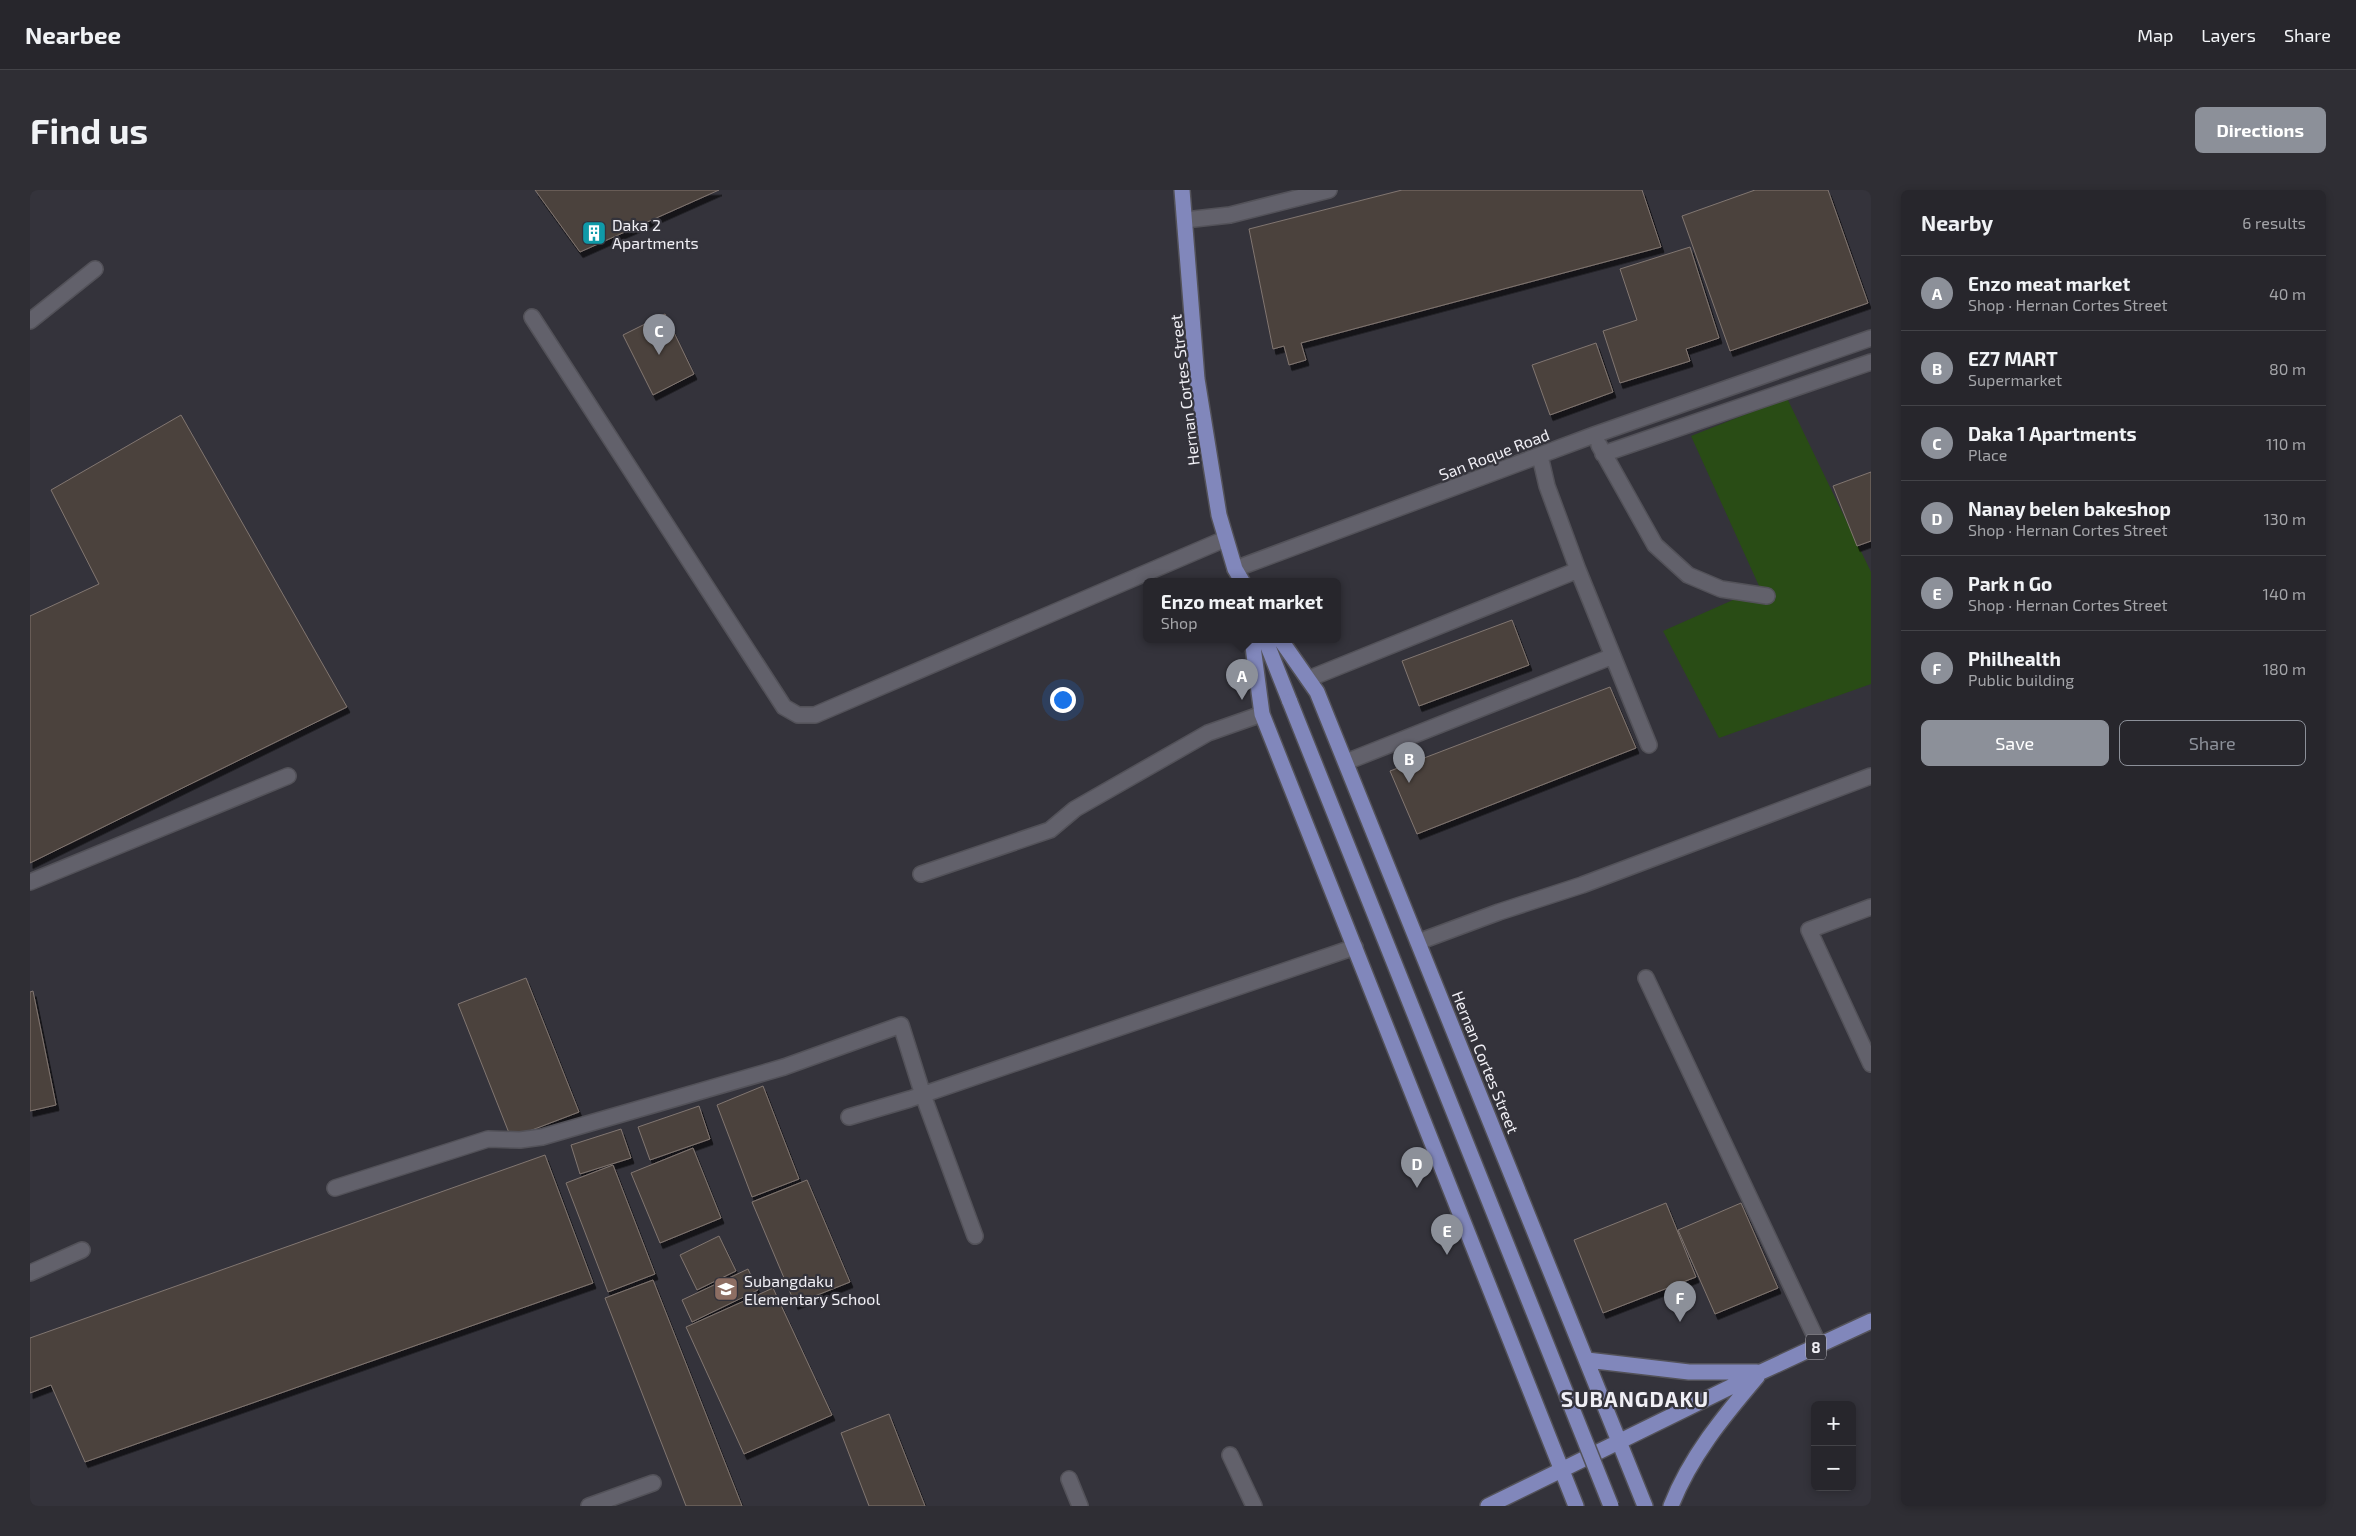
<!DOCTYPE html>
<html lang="en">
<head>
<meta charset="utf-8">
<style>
	:root { --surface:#27262c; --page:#2f2e34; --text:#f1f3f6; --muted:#a4a5a9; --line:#434348; --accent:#8c9099 }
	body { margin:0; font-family:"Exo 2",sans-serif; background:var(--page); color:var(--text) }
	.controls { position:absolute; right:15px; bottom:15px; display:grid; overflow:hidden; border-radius:8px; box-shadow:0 2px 8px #0003 }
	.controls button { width:45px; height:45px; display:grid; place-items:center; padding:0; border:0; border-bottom:1px solid var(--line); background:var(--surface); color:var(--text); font:25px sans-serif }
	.you { position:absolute; left:1032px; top:509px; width:18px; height:18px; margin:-12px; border:4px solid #fff; border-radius:50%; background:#1a73e8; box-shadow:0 0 0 8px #1a73e833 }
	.badge { display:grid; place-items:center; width:32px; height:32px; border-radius:50%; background:var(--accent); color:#fff; font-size:16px; font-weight:700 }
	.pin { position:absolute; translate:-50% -41px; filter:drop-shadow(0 1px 2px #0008) }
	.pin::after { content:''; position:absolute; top:26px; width:18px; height:15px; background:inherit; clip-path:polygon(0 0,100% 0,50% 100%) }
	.popup { position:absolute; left:1113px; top:388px; width:198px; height:65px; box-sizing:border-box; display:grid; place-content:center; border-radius:8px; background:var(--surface); filter:drop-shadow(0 1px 4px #0005); font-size:16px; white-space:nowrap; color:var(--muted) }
	.popup b { font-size:19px; color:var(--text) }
	.popup::after { content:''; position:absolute; left:50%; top:100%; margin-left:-10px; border:10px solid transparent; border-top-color:var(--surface) }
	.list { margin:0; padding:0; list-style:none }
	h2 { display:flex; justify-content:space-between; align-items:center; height:65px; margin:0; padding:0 20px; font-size:21px }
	h2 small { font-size:16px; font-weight:400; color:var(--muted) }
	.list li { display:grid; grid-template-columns:32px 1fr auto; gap:15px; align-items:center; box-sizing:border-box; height:75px; padding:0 20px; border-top:1px solid var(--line) }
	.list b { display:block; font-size:19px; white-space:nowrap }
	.list p { margin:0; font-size:16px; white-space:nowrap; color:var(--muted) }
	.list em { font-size:16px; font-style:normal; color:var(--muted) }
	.actions { display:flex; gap:10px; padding:15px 20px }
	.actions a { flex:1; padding:11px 0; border:1px solid var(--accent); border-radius:8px; text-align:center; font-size:18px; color:var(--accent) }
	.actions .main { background:var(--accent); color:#fff }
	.map { position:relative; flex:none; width:1841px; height:1316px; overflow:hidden; border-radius:8px }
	header { display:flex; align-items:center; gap:30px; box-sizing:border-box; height:70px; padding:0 25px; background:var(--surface); border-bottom:1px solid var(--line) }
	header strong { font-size:24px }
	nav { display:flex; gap:28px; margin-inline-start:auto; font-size:18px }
	.intro { display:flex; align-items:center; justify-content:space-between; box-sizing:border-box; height:120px; padding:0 30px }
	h1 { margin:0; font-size:35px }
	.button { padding:12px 22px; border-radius:8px; background:var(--accent); color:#fff; font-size:18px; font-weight:700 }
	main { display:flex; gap:30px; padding:0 30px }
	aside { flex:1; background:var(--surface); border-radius:8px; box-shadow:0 2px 8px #0003 }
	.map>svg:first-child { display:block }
</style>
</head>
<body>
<header>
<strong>Nearbee</strong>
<nav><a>Map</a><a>Layers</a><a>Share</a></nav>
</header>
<div class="intro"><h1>Find us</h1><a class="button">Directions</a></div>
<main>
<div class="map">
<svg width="1841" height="1316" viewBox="0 0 1841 1316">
	<defs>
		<filter id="shadow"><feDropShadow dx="3" dy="5.5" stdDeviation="0" flood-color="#0009"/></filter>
	</defs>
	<rect width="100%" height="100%" fill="#34333b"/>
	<!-- green -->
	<path fill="#294c15" d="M1757,208L1841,382V494L1689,548L1633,441L1730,398L1661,246Z"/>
	<!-- building -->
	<path fill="#4c433e" stroke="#817671" filter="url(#shadow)" d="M505,0H689L550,62Z
		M1372,0H1612L1631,57L1271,153L1276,170L1259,175L1254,156L1243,159L1219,39Z
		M1725,0H1798L1838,113L1700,161L1652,26Z
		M1660,57L1689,148L1656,159L1660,171L1590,193L1573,141L1607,130L1590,79Z
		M635,124L664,184L623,205L593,145Z
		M1566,153L1583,202L1520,225L1502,175Z
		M151,225L317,517L0,673V426L69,394L21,300Z
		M1841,282V351L1827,356L1803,296Z
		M1482,430L1499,475L1389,516L1372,471Z
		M1580,497L1606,558L1387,644L1360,581Z
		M496,788L549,922L481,948L428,814Z
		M3,801L26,915L0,921V802Z
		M733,896L769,989L722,1007L687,915Z
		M669,916L680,949L620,970L608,937Z
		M591,939L601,968L550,984L541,955Z
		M663,958L691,1028L630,1053L601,983Z
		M515,965L563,1093L55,1272L21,1195L0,1203V1148Z
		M583,975L625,1084L578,1102L536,993Z
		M777,990L820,1092L765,1114L722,1012Z
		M1636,1013L1666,1087L1573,1123L1544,1050Z
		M1711,1013L1748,1098L1685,1124L1648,1040Z
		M689,1046L706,1081L667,1100L650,1065Z
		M718,1079L728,1100L662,1132L652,1110Z
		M623,1090L712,1316H656L575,1108Z
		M743,1098L802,1225L714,1264L656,1137Z
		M859,1224L895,1316H839L811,1243Z"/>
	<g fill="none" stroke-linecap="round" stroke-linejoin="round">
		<defs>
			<path id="minor" d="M1155,30L1200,25L1299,0
				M502,127L754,517L768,525H785L1195,349
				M0,131L65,79
				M1569,255L1625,355L1658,385L1691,399L1737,406
				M1573,264L1841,172
				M1510,266L1517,296L1548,380L1619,555
				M1205,379L1564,245L1841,148
				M1278,489L1548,380
				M1316,572L1583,466
				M891,684L1020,640L1045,619L1178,543L1232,524
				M0,692L258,586
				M1841,717L1779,740L1841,874
				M1388,752L1469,722L1552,695L1841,586
				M1616,788L1789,1155
				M819,927L880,909L1325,757
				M305,998L458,949L490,950L512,947L754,877L871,835L893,905L945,1046
				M0,1083L52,1060
				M1200,1265L1224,1316
				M1039,1289L1050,1316
				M559,1316L623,1293"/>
			<path id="major" d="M1152,0L1167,189L1189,325L1205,379L1212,391
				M1222,449L1232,524L1546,1316
				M1235,449L1260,512
				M1250,449L1287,502L1615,1316
				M1557,1170L1659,1182H1727
				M1458,1316L1731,1182L1841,1131
				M1641,1316C1660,1267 1693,1227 1727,1187"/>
		</defs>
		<!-- minor casing -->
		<use href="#minor" stroke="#535259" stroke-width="18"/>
		<!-- major casing -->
		<use href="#major" stroke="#535259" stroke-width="18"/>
		<!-- minor -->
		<use href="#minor" stroke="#62616b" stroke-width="15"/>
		<!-- major -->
		<use href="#major" stroke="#8187bb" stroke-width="15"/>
		<defs>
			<path id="major-bridge" d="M1260,512L1581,1316"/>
		</defs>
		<!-- major-bridge casing -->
		<use href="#major-bridge" stroke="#535259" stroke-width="18" stroke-linecap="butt"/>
		<!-- major-bridge -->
		<use href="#major-bridge" stroke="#8187bb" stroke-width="15"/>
	</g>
	<!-- icons -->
	<defs>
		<symbol id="building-square" viewBox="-11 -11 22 22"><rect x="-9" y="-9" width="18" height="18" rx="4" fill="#0f9aa8" stroke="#34333b"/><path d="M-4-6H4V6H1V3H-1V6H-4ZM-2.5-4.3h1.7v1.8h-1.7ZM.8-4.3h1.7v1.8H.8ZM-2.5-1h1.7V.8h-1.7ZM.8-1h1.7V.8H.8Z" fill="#fff"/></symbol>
		<symbol id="school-square" viewBox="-11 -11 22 22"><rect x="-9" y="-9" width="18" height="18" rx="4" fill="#8d6e63" stroke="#34333b"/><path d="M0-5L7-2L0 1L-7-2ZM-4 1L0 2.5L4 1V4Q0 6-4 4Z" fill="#fff"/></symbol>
	</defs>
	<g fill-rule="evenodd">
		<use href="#building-square" x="550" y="29" width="28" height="28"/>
		<use href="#school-square" x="682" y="1085" width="28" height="28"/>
	</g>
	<g text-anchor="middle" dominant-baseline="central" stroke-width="4.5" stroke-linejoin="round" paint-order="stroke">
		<!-- shield labels -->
		<rect fill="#34333b" stroke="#b8b7bd" stroke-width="1" x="1776" y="1144.5" width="20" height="25" rx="4"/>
		<g font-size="15" font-weight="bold" fill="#f0eff5">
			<text x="1786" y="1157">8</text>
		</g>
		<!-- poi labels -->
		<g font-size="16" fill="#f0eff5" stroke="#34333b" text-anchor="start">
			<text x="582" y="34">Daka 2<tspan x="582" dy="18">Apartments</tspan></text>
			<text x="714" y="1090">Subangdaku<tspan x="714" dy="18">Elementary School</tspan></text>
		</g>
		<!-- street labels -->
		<g font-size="16" fill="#f0eff5" stroke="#34333b">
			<text transform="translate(1154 200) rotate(-97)">Hernan Cortes Street</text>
			<text transform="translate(1464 264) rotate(-21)">San Roque Road</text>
			<text transform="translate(1456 872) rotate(68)">Hernan Cortes Street</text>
		</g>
		<!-- district labels -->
		<g font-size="21" font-weight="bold" letter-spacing="1" fill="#f0eff5" stroke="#34333b">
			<text x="1605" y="1208">SUBANGDAKU</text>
		</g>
	</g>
</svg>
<div class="controls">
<button>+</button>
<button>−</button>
</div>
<div class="you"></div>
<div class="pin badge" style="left:1212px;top:510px">A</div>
<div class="popup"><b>Enzo meat market</b>Shop</div>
<div class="pin badge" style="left:1379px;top:593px">B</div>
<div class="pin badge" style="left:629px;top:165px">C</div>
<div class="pin badge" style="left:1387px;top:998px">D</div>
<div class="pin badge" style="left:1417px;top:1065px">E</div>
<div class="pin badge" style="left:1650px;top:1132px">F</div>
</div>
<aside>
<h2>Nearby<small>6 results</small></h2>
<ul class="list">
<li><span class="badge">A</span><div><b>Enzo meat market</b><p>Shop · Hernan Cortes Street</p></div><em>40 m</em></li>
<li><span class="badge">B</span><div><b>EZ7 MART</b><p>Supermarket</p></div><em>80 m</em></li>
<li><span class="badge">C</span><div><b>Daka 1 Apartments</b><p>Place</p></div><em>110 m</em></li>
<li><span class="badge">D</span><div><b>Nanay belen bakeshop</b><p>Shop · Hernan Cortes Street</p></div><em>130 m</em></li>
<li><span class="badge">E</span><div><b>Park n Go</b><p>Shop · Hernan Cortes Street</p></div><em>140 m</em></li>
<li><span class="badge">F</span><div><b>Philhealth</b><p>Public building</p></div><em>180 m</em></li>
</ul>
<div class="actions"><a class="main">Save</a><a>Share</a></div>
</aside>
</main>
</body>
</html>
